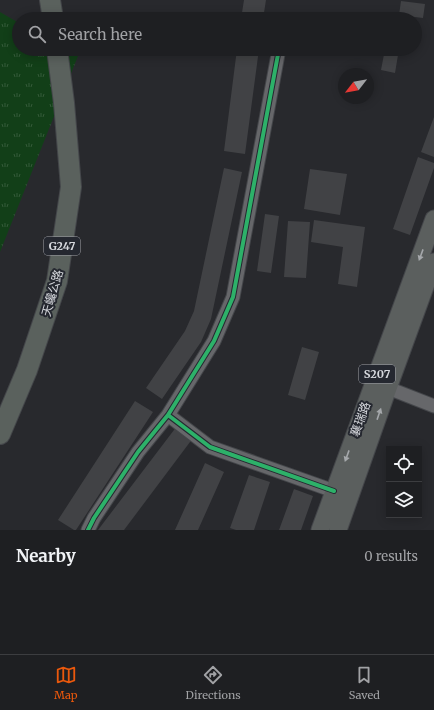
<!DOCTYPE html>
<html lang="en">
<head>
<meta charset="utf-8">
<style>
	:root { --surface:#1e1f22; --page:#2b2c2f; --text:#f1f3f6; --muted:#a1a2a5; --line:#3c3d40; --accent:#ea580c }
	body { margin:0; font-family:Merriweather,"Noto Sans SC",serif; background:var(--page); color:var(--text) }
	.controls { position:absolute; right:12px; bottom:12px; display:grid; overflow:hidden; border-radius:0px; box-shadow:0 2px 10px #0003 }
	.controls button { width:36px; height:36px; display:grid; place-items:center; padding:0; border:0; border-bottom:1px solid var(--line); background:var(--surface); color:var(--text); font:20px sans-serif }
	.compass { position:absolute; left:338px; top:68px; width:36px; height:36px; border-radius:50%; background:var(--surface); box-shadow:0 2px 10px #0003; rotate:239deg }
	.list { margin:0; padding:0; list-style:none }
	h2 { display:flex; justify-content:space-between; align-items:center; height:52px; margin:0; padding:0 16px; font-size:17px }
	h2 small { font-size:13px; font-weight:400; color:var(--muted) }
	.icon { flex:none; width:22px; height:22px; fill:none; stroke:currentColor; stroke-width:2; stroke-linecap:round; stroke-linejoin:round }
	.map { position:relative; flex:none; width:434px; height:530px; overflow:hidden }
	.search { position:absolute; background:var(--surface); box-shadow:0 2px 10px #0003; left:12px; right:12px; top:12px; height:44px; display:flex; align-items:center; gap:10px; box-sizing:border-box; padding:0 14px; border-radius:22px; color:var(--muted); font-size:15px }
	.sheet { height:124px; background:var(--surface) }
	nav { display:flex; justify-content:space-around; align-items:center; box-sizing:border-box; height:56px; border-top:1px solid var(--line); background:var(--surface); font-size:11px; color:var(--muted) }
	nav a { display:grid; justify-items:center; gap:2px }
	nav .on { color:var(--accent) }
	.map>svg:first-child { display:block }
</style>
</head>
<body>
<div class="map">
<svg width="434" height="530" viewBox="0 0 434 530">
	<defs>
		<pattern id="grass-tufts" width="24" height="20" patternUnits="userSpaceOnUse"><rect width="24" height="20" fill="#123f18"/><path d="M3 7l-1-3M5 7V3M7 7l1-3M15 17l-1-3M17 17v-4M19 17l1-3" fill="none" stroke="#345a39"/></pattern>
	</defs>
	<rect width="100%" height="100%" fill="#28292d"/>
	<!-- grass -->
	<path fill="url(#grass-tufts)" d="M0,12L19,23V49H66L78,56L0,252Z"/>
	<!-- building -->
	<path fill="#414245" d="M244,0H266L263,19H241Z
		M401,1L425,4L423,18L399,15Z
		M237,49H259L245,154L224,151Z
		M385,49H399L395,73L381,70Z
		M434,117V157L421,152Z
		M418,157L434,163V168L410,235L393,229Z
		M224,168L242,172L211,319L201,342L162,399L146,388L185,331L194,311Z
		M310,169L347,174L340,215L304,209Z
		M265,214L279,216L271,273L257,271Z
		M314,220L365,227L357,287L338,284L343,247L311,242Z
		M288,221L310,222L306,278L284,277Z
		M302,347L319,352L305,400L288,395Z
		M135,401L153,412L76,530H74L58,520Z
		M177,426L193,438L124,530H98Z
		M205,463L224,472L198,530H175Z
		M249,475L270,482L254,530H236L230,528Z
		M294,489L313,496L301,530H279Z"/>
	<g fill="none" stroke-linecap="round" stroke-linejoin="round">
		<defs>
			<path id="minor" d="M388,388L434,406
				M168,415L210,447L334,491
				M88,530L94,518L138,452L168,415L214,341L233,297L279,49"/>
			<path id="major" d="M320,530L434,219
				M338,530L388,388L434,262"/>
			<path id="highway" d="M50,0L53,19
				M0,434L27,370L57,281L71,187L64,103L57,49"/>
		</defs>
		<!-- minor casing -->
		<use href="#minor" stroke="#44464a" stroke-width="15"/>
		<!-- major casing -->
		<use href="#major" stroke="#44464a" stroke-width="19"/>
		<!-- highway casing -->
		<use href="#highway" stroke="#44464a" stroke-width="22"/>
		<!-- minor -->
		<use href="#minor" stroke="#66676a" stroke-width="13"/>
		<!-- major -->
		<use href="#major" stroke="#5b5f5e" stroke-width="17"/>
		<!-- highway -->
		<use href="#highway" stroke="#5a615d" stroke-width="20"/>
		<defs>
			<path id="cycleway" d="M168,415L210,447L334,491
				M88,530L94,518L138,452L168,415L214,341L233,297L279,49"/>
		</defs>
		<!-- cycleway casing -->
		<use href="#cycleway" stroke="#252830" stroke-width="6"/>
		<!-- cycleway -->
		<use href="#cycleway" stroke="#2db169" stroke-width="4"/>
	</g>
	<!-- one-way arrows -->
	<defs><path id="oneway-solid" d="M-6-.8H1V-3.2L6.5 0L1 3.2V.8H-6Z"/></defs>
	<g fill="#a5a8ab">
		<use href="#oneway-solid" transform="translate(421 255) rotate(110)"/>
		<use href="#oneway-solid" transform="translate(379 414) rotate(-71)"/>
		<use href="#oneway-solid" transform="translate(347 456) rotate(110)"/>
	</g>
	<g text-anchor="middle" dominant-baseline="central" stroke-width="4" stroke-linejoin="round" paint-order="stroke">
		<!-- shield labels -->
		<g fill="#252830" stroke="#a2a4aa" stroke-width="1">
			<rect x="44" y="237" width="36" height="18" rx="3"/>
			<rect x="359" y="365" width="36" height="18" rx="3"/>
		</g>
		<g font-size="11" font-weight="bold" fill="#d7d9de">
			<text x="62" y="246">G247</text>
			<text x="377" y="374">S207</text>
		</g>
		<!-- street labels -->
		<g font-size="12" fill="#d7d9de" stroke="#252830">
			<text transform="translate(52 293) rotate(-74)">天巉公路</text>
			<text transform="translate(360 419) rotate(-70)">襄瑞路</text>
		</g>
	</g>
</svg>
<div class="controls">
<button><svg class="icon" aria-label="locate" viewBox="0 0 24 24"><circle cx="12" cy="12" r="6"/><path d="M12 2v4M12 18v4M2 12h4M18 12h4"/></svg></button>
<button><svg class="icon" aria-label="layers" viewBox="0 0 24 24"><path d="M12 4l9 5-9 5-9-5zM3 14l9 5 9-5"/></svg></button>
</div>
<svg class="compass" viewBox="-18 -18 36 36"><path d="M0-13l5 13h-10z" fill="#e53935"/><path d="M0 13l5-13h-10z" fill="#a1a2a5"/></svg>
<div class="search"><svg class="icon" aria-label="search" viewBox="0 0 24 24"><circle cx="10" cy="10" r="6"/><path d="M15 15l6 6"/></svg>Search here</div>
</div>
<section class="sheet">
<h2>Nearby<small>0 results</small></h2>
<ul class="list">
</ul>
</section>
<nav>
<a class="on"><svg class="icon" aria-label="map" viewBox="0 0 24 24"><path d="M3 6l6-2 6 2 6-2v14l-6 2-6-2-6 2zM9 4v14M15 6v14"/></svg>Map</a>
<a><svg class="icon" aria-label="directions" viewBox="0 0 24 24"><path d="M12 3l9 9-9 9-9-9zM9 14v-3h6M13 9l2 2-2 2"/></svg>Directions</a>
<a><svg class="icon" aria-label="saved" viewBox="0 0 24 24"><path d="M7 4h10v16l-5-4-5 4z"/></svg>Saved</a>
</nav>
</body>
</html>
